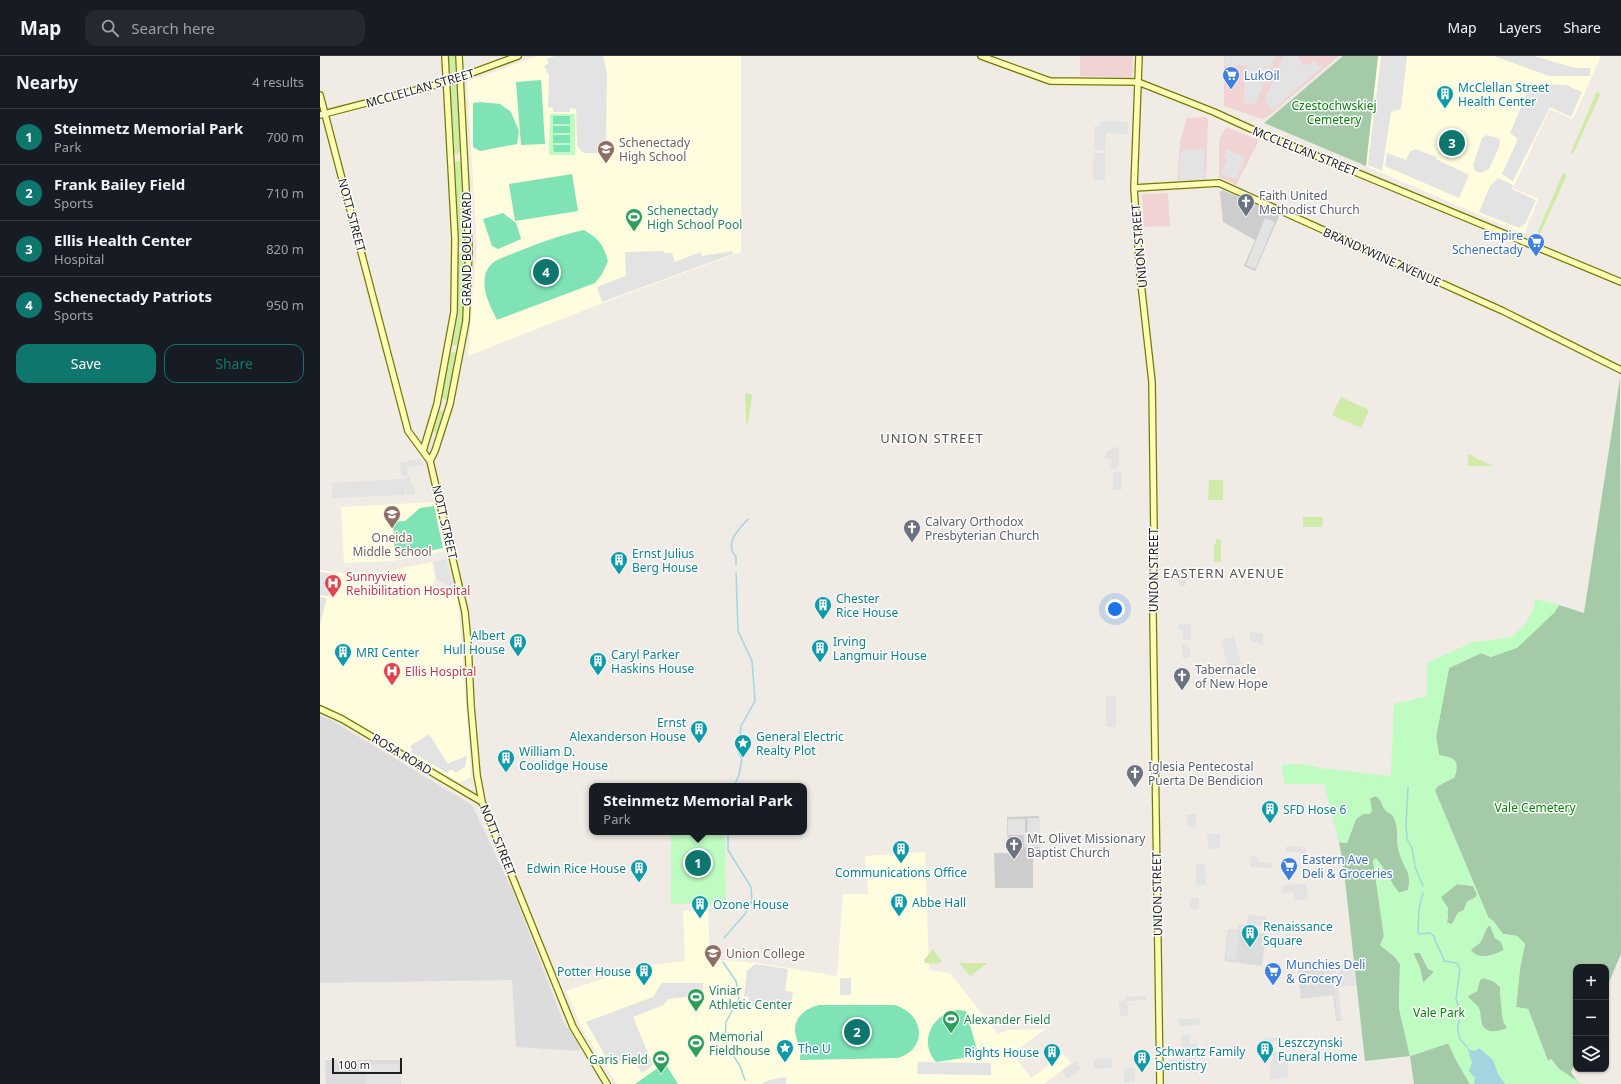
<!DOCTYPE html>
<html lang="en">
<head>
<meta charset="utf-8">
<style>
	:root { --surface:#171b24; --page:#242831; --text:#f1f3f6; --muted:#9ea1a6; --line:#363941; --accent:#0f766e }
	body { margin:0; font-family:"Noto Sans",sans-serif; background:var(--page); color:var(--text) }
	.controls { position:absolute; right:12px; bottom:12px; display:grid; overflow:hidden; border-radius:8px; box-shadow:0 1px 3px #0004 }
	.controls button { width:36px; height:36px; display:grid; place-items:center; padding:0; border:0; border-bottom:1px solid var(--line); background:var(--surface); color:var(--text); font:20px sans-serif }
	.scale { position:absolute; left:12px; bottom:10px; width:70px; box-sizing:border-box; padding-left:4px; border:2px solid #1f1f1f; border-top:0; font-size:11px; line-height:14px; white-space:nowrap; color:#1f1f1f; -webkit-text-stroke:3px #fff; paint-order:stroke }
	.you { position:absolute; left:795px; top:553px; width:14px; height:14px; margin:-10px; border:3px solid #fff; border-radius:50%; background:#1a73e8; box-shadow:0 0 0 6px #1a73e833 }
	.badge { display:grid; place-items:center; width:26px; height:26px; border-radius:50%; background:var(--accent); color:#fff; font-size:13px; font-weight:700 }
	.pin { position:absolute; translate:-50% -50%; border:2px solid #fff; box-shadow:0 1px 4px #0006 }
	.popup { position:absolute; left:269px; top:727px; width:218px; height:52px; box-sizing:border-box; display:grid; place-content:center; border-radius:8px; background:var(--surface); filter:drop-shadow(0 1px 3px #0005); font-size:13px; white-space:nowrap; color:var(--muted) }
	.popup b { font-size:15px; color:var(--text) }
	.popup::after { content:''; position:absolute; left:50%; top:100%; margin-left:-8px; border:8px solid transparent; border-top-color:var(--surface) }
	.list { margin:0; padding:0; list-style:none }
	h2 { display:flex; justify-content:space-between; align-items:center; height:52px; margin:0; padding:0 16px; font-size:17px }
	h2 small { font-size:13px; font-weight:400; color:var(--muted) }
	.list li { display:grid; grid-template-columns:26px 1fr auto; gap:12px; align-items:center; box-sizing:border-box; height:56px; padding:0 16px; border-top:1px solid var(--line) }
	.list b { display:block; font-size:15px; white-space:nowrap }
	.list p { margin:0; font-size:13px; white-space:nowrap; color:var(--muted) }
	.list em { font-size:13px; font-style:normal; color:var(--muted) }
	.actions { display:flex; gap:8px; padding:12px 16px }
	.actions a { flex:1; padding:9px 0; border:1px solid var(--accent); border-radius:12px; text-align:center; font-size:14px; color:var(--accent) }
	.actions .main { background:var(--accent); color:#fff }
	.icon { flex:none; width:22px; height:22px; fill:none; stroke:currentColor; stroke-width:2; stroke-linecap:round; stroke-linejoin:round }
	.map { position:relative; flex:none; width:1301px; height:1028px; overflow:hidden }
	header { display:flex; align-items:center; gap:24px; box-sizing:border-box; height:56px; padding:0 20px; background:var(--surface); border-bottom:1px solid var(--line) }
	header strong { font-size:19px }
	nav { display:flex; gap:22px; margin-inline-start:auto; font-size:14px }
	.search { width:280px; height:36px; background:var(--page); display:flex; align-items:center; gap:10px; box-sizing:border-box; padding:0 14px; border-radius:12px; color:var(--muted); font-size:15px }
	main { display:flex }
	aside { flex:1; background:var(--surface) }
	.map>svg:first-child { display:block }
</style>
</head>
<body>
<header>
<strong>Map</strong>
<div class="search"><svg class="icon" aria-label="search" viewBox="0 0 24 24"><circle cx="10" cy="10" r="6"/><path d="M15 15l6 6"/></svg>Search here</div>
<nav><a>Map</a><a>Layers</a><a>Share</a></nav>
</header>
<main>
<aside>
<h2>Nearby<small>4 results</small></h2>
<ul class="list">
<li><span class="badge">1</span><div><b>Steinmetz Memorial Park</b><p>Park</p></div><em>700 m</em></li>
<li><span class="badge">2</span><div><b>Frank Bailey Field</b><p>Sports</p></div><em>710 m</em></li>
<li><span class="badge">3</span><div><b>Ellis Health Center</b><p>Hospital</p></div><em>820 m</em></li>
<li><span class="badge">4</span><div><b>Schenectady Patriots</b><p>Sports</p></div><em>950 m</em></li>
</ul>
<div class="actions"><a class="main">Save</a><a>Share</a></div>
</aside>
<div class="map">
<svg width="1301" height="1028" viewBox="0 0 1301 1028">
	<rect width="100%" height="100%" fill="#f0ebe4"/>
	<!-- residential -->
	<path fill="#dddcdc" d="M0,659L11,664L152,749L195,840L243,965L260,991L259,995L196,991L192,924L0,927Z
		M908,873L946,878L942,910L904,905Z
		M1015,910L1022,964L1016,965L1013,939L981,943L978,915Z
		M5,1004H80L81,1028H6Z"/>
	<!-- commercial -->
	<path fill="#f1d3d3" d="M760,0H813L812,22L760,20Z
		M904,0H1019L950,59L942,63L904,50Z
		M885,61L888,63L886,124L857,125L860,86L867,62Z
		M906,71L939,84L916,129L899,121V89L900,81Z
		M848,137L850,170L824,171L822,138Z"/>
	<!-- education -->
	<path fill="#fffdde" d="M217,0H421V196L288,245L148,300L157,190L147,26Z
		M1058,0H1281L1253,63L1230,53L1193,132L1218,143L1204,178L1046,110Z
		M115,446L126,495L72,505L24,507L21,451Z
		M112,506L115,523L111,534L121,541L137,538L142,590L151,721L140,727L24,660L0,648V514L25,517L62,516Z
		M605,796L609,914L630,917L678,978L688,974L726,973L692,997L711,1022L744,998L751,1007L724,1028H297L262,973L246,935L322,910L365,905L363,855L388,854L390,903L437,907L517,920L523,838H548L545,800Z"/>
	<!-- religious -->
	<path fill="#cdcdcd" d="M902,134L960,158L935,215L924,210L935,184L903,166L900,136Z
		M719,760L720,796H713V832H675L674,797H688L687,761Z"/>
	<!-- grass -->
	<path fill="#ceeca8" d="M128,0H136L137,16L130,17L129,13Z
		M133,28H135L138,32L141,92L138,98H136L134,96L130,32Z
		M1279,36L1280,39L1253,98L1251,96L1252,94L1276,37Z
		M139,105L142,108L146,188L145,190H141L138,188V179L134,106Z
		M1243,117H1245L1247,119L1220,178L1218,177V175Z
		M139,197H144L146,201C145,230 145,259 139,287L133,290L130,285L136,254L138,199Z
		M132,296H135L137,301L127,344L123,343C119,335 127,309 129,299Z
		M426,337L431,338L432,340L428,368L426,366L425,340Z
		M1021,341L1049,354L1041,372L1012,359Z
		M119,354L124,356L117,377L112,375L117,357Z
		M1148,398L1173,410H1148Z
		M889,424H903V444H888Z
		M983,461H1003L1002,471H983Z
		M896,483L901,484V506H894V488H896Z
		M613,893L622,906L615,908L605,907L604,904Z
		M639,907H668L650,920Z"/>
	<!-- cemetery -->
	<path fill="#a4caa8" d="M1023,0H1058L1046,110L944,67Z
		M1300,322L1301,898L1286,933V911H1256V1004L1251,1016L1257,1025L1239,1013L1231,1003L1228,1005L1208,953L1196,951L1200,912L1205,888L1197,880L1183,878L1174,866L1168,861L1115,735L1116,731L1135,721L1119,699L1116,681L1129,612L1161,597L1171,601L1234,557L1239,549L1264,557Z
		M1056,740C1063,745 1061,750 1066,754C1068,757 1071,757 1073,760C1080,771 1075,787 1080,799C1085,814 1092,816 1088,834L1079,837L1068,822L1062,810L1053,804L1064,880L1060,889L1075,901L1080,908L1079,952L1090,1000L1129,987L1136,1004L1150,1028H1094L1090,1000L1045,1005L1024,815L1019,786L1027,787L1036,763L1043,758H1049L1050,742Z
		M1137,828L1153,830L1157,838L1156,841L1147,846L1144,854L1138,857L1132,868L1127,867L1128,859L1121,841Z
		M1170,869L1175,882L1181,886L1184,894C1174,899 1159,905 1150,894L1160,887L1167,871Z
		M1094,897H1100L1108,913L1113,915V917L1103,927L1100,912L1094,899Z
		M1163,922L1173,925L1180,930L1181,949L1188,972C1177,977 1163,979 1161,964C1160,960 1161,955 1158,952C1155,947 1150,945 1148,940L1157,935L1160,924Z"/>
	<!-- park -->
	<path fill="#bffcc1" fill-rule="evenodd" d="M230,58H255V99H229Z
		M1215,543L1239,549L1234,557L1197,592L1171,601L1161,597L1129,612L1116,681L1119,699C1134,701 1140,704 1135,720L1117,731L1115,735L1168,861L1174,866L1183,878L1197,880L1205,888L1200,912L1196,951L1208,953L1228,1005L1231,1003L1239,1013L1262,1028H1150L1136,1004L1128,987L1090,1000L1079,952L1080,908L1075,901L1060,889L1064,880L1053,804L1056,802C1065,813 1071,826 1079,837L1088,834C1092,816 1085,814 1080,799C1075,787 1080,771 1073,760C1071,757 1068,757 1066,755C1061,750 1063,745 1056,740L1050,742L1052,755L1050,758H1043L1036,763L1027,787L1019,786L1004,728H965L961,709L984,708L999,712L1071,720L1074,648L1107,640V607L1153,586L1192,581L1207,566L1215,548ZM1137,828L1153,830L1157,838L1156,841L1147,846L1144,854L1138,857L1132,868L1127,867L1128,852L1121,841ZM1170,869L1175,882L1181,886L1184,894C1174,899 1159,905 1151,894C1153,890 1158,890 1160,886C1165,881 1164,874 1170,869ZM1094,897H1100L1108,913L1113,915V917L1103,927L1100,912L1094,899ZM1163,922L1173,925L1180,931L1182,960L1184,968H1185L1187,972C1178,976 1163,979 1161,965C1160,961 1161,956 1159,952C1156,947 1150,945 1148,940L1157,935L1160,924Z
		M351,776H405L406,847L351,848Z"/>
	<!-- pitch -->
	<path fill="#7fe3b6" d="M221,24L225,88L201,89L196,26Z
		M161,46L180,48L191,56L199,75L197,88L160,95L153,91V47Z
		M233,60H250V68H233Z
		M233,70H250V77H233Z
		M233,79H250V87H233Z
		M233,89H250V96H234Z
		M252,118L258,155L195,165L189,128Z
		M183,157L196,167L201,183L178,193L172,190L163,163Z
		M264,174C279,183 283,188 288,205L282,218L275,227L177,264C171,251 162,236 165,221C165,215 170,209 174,206C180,202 188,200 194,197C217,188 240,179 264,174Z
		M114,450L123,492L75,502L73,466L85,465L100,452Z
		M499,949H574C604,957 609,992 578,1002L480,1004V998H486C468,978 472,956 499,949Z
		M637,954L646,955L658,997L656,1000L616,1006C598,986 612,958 637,954Z
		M345,1007L358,1028H315Z"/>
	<!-- parking -->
	<path fill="#e3e3e3" d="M235,0H283L287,18L286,91L279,97H264L260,94L257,89L256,53L250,52V56H233V52L228,51L229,19L224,10L229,7L226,3Z
		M905,0H956L935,48L923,47L927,10L904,9Z
		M964,0H977L984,10L995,5L1001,12L951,55L945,44Z
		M1061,0H1087L1081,53L1071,56L1062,115L1048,109Z
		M1174,0H1214L1255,12H1270V20H1229Z
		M1211,28L1246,29L1262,36L1251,61L1230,51L1193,125L1182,118L1198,83L1190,77Z
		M780,65L808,66V78L786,77L785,94H774V70H780Z
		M1167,79L1180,83L1179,91L1169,113L1161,117L1155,115L1153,109L1162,82Z
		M884,93V116H886V123L859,124L860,99L863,94Z
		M907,93L926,101L916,124L901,117L907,103L904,101Z
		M1095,93L1117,101L1116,103L1149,119L1139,142L1065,110L1067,97L1086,104L1090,96Z
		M773,97H785V124H773Z
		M1178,122L1193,129L1192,133L1216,144L1205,168L1199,172L1159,156L1170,130Z
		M945,162L955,166L935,213L926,209Z
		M343,195L344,197H352L355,206L380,196L382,200L412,195L413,198L282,246L277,231L306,220L305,196Z
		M799,390V409H797L796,413L790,412L792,405L784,401L787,395Z
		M100,403L104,409L87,411L88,420L82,421L79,407Z
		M793,416H802V434H793Z
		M85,421H90L91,429L94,428L95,438L86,439Z
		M85,423V439L12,442V427Z
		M126,503L136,535L127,537L130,531L117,523L114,506Z
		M0,516L16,518L15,527L9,540L0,539Z
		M859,516H869V523H866V530H859Z
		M0,541L7,542L0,569Z
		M859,568H871V584H863V574H859Z
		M930,576L943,577V589L930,584Z
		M914,581L921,608L908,611L901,584Z
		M862,588H866V591H870V602H862Z
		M786,640H796V671H786Z
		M109,678L128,708L135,704L136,705L147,699L145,711L135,717L133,714H129L127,717L91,696L92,694L90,690Z
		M876,758V771H868L867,759Z
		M708,762H720V791H704V779H688V763H705V776H707Z
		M887,778H900V792L888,793Z
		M966,790L986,791V797L966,796Z
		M931,800L938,801V806L953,807L952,812L930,811Z
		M876,808H885L886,829H876Z
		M986,827L988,843L975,845L974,836L962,838V830Z
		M870,842H879V853H870Z
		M928,859L946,860L944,870L932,869V875L917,874L918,868L926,869Z
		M909,874L919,876L916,904L906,903Z
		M967,880L968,891L954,893L955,881Z
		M435,908L468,913L465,935L473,936L470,954L427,949L429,941L424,940L427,915Z
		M1033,909L1036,929L1019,931L1017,911Z
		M1015,914L1022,963H1018L1013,927H1005L1004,915Z
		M520,922H531V939H520Z
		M342,927H383V939L348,943L344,949L313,961L333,1009L322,1017L311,1000L291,1010L266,966L333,941Z
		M826,940V944L807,945L808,959L800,960L799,945H805V941Z
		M859,963H879L880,969L859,970Z
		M861,979H869L870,988L877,987V1003H872V1008H865V1012H849V1004H862Z
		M958,981V985H951V994H941L943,982Z
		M961,996V1002L959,1003V1008L968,1007V1020L949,1024L953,997Z
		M792,1002V1012L774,1013V1003Z
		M756,1005L761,1013L748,1023L742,1015Z
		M598,1006L671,1007V1019L597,1018Z
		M46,1008H79L80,1028H46Z
		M804,1012H815V1026H804Z
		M466,1021V1028H441L449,1024Z"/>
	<!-- water -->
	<path fill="#a3d5e0" d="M1147,991L1150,994L1155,995L1159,992L1173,1004L1178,1018L1185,1028H1154L1155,1022L1149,1015L1152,1007Z"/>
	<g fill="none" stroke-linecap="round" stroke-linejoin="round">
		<!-- stream -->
		<path stroke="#a3d5e0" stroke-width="1.5" d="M416,509V501C404,487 418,474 428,463
			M414,730L419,719L422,703L418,695L421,670L435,645L432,605L418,575L416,517
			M1088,731L1086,768L1087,783L1092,792L1095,811L1103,830
			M1103,837L1099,853L1098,876L1099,878L1110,877L1114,880C1116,890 1122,896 1124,905L1137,907L1140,913L1136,943L1141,958L1138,969V975L1140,983L1147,991
			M404,882L425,858L432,845L431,831L408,794V776
			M403,906L416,925L419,942L406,966L405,984L409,993L420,1010L425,1024"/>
		<defs>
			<path id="secondary" d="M661,0L730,25L818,26L894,56L929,72L1301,226
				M819,0L814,132L820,218L832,326L834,475L833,559L840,1028
				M0,39L88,375L110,405L145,556L148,588L151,650L157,719L162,746L253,971L287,1028
				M0,59L127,26L198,0
				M814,132L899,127L1183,255L1301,314
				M103,395L117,348L134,256L135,183L125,0
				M110,405L115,395L130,348L146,265L149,193L139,0
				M0,653L22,663L162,746"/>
		</defs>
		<!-- secondary casing -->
		<use href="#secondary" stroke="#757b00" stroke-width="8"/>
		<!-- secondary -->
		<use href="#secondary" stroke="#fcfcb6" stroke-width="5.5"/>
	</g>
	<!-- icons -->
	<defs>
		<symbol id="supermarket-pin" viewBox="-11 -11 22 30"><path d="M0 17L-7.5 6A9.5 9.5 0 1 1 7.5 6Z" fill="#3f7fe0" stroke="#fff"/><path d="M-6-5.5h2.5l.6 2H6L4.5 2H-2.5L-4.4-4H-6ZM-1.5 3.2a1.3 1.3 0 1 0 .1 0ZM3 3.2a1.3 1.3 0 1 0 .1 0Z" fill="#fff"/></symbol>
		<symbol id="building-pin" viewBox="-11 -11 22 30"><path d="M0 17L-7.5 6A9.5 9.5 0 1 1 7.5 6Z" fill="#0f9aa8" stroke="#fff"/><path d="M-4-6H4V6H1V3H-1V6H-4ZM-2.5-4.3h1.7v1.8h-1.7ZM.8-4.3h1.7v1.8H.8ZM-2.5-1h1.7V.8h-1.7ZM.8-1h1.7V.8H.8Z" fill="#fff"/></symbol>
		<symbol id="school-pin" viewBox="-11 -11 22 30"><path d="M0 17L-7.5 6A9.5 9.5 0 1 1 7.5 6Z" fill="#8d6e63" stroke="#fff"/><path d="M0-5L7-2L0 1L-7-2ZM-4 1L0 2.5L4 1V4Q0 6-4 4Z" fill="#fff"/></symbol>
		<symbol id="church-pin" viewBox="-11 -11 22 30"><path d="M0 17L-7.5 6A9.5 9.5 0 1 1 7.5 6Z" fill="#6b7280" stroke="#fff"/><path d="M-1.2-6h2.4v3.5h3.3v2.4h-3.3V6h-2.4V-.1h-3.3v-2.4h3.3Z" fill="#fff"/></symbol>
		<symbol id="stadium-pin" viewBox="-11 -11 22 30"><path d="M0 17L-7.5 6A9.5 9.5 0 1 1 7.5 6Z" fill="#2e9e5b" stroke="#fff"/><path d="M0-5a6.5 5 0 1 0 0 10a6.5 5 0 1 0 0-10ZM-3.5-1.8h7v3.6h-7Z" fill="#fff"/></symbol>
		<symbol id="hospital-pin" viewBox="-11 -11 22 30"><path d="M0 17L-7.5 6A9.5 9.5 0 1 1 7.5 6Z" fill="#e0444e" stroke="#fff"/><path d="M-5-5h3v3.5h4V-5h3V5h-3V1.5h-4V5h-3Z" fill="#fff"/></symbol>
		<symbol id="sight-pin" viewBox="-11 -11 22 30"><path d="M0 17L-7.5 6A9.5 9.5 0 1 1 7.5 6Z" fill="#0f9aa8" stroke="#fff"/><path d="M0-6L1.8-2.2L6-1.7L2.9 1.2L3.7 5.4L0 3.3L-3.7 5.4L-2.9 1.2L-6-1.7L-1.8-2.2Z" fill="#fff"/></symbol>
		<symbol id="university-pin" viewBox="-11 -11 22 30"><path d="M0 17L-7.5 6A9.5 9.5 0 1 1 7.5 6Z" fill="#8d6e63" stroke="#fff"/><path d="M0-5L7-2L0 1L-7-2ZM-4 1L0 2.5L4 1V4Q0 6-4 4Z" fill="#fff"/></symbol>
	</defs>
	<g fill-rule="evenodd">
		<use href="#supermarket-pin" x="901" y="9" width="20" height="27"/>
		<use href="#building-pin" x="1115" y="28" width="20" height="27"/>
		<use href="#school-pin" x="276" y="83" width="20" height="27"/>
		<use href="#church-pin" x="916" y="136" width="20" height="27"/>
		<use href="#stadium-pin" x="304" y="151" width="20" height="27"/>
		<use href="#supermarket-pin" x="1206" y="176" width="20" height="27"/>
		<use href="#school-pin" x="62" y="448" width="20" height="27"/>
		<use href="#church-pin" x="582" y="462" width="20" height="27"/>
		<use href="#building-pin" x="289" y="494" width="20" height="27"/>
		<use href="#hospital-pin" x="3" y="517" width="20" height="27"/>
		<use href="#building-pin" x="493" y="539" width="20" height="27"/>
		<use href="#building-pin" x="188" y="576" width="20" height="27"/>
		<use href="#building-pin" x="490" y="582" width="20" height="27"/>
		<use href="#building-pin" x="13" y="586" width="20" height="27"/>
		<use href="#building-pin" x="268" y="595" width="20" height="27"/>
		<use href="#hospital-pin" x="62" y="605" width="20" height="27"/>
		<use href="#church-pin" x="852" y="610" width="20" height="27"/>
		<use href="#building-pin" x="369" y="663" width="20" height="27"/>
		<use href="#sight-pin" x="413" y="677" width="20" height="27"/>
		<use href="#building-pin" x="176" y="692" width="20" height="27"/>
		<use href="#church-pin" x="805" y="707" width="20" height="27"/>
		<use href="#building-pin" x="940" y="743" width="20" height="27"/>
		<use href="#church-pin" x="684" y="779" width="20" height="27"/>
		<use href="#building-pin" x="571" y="783" width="20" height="27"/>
		<use href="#supermarket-pin" x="959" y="800" width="20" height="27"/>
		<use href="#building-pin" x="309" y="802" width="20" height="27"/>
		<use href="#building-pin" x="569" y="836" width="20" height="27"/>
		<use href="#building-pin" x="370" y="838" width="20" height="27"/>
		<use href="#building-pin" x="920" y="867" width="20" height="27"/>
		<use href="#university-pin" x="383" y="887" width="20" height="27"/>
		<use href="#building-pin" x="314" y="905" width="20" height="27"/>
		<use href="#supermarket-pin" x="943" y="905" width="20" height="27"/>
		<use href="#stadium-pin" x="366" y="931" width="20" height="27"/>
		<use href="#stadium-pin" x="621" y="953" width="20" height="27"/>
		<use href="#stadium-pin" x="366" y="977" width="20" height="27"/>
		<use href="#sight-pin" x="455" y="982" width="20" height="27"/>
		<use href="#building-pin" x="935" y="983" width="20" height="27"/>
		<use href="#building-pin" x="722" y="986" width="20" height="27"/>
		<use href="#building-pin" x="812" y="992" width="20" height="27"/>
		<use href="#stadium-pin" x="331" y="993" width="20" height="27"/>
	</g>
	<g text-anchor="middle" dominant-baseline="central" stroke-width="3" stroke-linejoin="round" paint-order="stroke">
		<!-- shop labels -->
		<g font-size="12" fill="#366cbe" stroke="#fff" text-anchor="start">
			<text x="924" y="19">LukOil</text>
			<text x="1203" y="179" text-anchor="end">Empire<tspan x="1203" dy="14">Schenectady</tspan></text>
			<text x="982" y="803">Eastern Ave<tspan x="982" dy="14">Deli &amp; Groceries</tspan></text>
			<text x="966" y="908">Munchies Deli<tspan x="966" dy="14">&amp; Grocery</tspan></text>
		</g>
		<!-- culture labels -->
		<g font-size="12" fill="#0d838f" stroke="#fff" text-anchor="start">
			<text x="1138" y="31">McClellan Street<tspan x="1138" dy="14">Health Center</tspan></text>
			<text x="312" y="497">Ernst Julius<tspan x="312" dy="14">Berg House</tspan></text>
			<text x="516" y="542">Chester<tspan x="516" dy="14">Rice House</tspan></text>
			<text x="185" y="579" text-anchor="end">Albert<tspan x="185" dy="14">Hull House</tspan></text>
			<text x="513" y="585">Irving<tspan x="513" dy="14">Langmuir House</tspan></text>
			<text x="36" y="596">MRI Center</text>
			<text x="291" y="598">Caryl Parker<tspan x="291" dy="14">Haskins House</tspan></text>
			<text x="366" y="666" text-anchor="end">Ernst<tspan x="366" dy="14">Alexanderson House</tspan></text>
			<text x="436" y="680">General Electric<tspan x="436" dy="14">Realty Plot</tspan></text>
			<text x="199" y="695">William D.<tspan x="199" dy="14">Coolidge House</tspan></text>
			<text x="963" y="753">SFD Hose 6</text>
			<text x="306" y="812" text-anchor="end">Edwin Rice House</text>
			<text x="581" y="816" text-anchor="middle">Communications Office</text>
			<text x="592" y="846">Abbe Hall</text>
			<text x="393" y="848">Ozone House</text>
			<text x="943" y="870">Renaissance<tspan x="943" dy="14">Square</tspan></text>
			<text x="311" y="915" text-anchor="end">Potter House</text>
			<text x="958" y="986">Leszczynski<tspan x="958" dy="14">Funeral Home</tspan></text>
			<text x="478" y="992">The U</text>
			<text x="835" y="995">Schwartz Family<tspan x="835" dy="14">Dentistry</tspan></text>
			<text x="719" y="996" text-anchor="end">Rights House</text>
		</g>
		<!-- street labels -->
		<g font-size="12" fill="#1f1f1f" stroke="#fff">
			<text transform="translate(100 32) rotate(-16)">MCCLELLAN STREET</text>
			<text transform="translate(985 95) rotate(22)">MCCLELLAN STREET</text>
			<text transform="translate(32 159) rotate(75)">NOTT STREET</text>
			<text transform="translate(819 190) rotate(-95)">UNION STREET</text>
			<text transform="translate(146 193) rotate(-90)">GRAND BOULEVARD</text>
			<text transform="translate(1062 201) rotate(24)">BRANDYWINE AVENUE</text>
			<text transform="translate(125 466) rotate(77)">NOTT STREET</text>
			<text transform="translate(833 514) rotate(-90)">UNION STREET</text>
			<text transform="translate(82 698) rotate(31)">ROSA ROAD</text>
			<text transform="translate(178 784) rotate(68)">NOTT STREET</text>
			<text transform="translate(837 838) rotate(-91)">UNION STREET</text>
		</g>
		<!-- park labels -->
		<g font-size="12" fill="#07830a" stroke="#fff">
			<text x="1014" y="49">Czestochwskiej<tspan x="1014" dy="14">Cemetery</tspan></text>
			<text x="1215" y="751">Vale Cemetery</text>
			<text x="1119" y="956">Vale Park</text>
		</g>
		<!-- education labels -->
		<g font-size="12" fill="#785e54" stroke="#fff" text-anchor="start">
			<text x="299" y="86">Schenectady<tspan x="299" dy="14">High School</tspan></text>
			<text x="72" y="481" text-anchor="middle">Oneida<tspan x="72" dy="14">Middle School</tspan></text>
			<text x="406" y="897">Union College</text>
		</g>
		<!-- worship labels -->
		<g font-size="12" fill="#5b616d" stroke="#fff" text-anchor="start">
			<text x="939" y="139">Faith United<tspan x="939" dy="14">Methodist Church</tspan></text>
			<text x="605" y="465">Calvary Orthodox<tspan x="605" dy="14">Presbyterian Church</tspan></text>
			<text x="875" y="613">Tabernacle<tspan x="875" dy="14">of New Hope</tspan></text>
			<text x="828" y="710">Iglesia Pentecostal<tspan x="828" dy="14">Puerta De Bendicion</tspan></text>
			<text x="707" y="782">Mt. Olivet Missionary<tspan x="707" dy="14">Baptist Church</tspan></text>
		</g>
		<!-- leisure labels -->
		<g font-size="12" fill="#27864d" stroke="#fff" text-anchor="start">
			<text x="327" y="154">Schenectady<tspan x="327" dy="14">High School Pool</tspan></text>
			<text x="389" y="934">Viniar<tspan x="389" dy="14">Athletic Center</tspan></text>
			<text x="644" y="963">Alexander Field</text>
			<text x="389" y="980">Memorial<tspan x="389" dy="14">Fieldhouse</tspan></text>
			<text x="328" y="1003" text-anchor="end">Garis Field</text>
		</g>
		<!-- health labels -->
		<g font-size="12" fill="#be3a42" stroke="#fff" text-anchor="start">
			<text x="26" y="520">Sunnyview<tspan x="26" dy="14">Rehibilitation Hospital</tspan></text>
			<text x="85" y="615">Ellis Hospital</text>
		</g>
		<!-- neighbourhood labels -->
		<g font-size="13" letter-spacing="1" fill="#525252" stroke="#fff">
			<text x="612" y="382">UNION STREET</text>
			<text x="904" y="517">EASTERN AVENUE</text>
		</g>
	</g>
</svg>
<div class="controls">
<button>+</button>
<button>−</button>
<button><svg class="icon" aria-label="layers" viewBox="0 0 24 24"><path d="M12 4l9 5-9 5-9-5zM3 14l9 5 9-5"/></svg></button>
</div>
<div class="scale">100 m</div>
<div class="you"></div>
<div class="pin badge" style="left:378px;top:807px">1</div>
<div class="popup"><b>Steinmetz Memorial Park</b>Park</div>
<div class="pin badge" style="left:537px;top:976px">2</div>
<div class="pin badge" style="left:1132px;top:87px">3</div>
<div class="pin badge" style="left:226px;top:216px">4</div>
</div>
</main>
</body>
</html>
